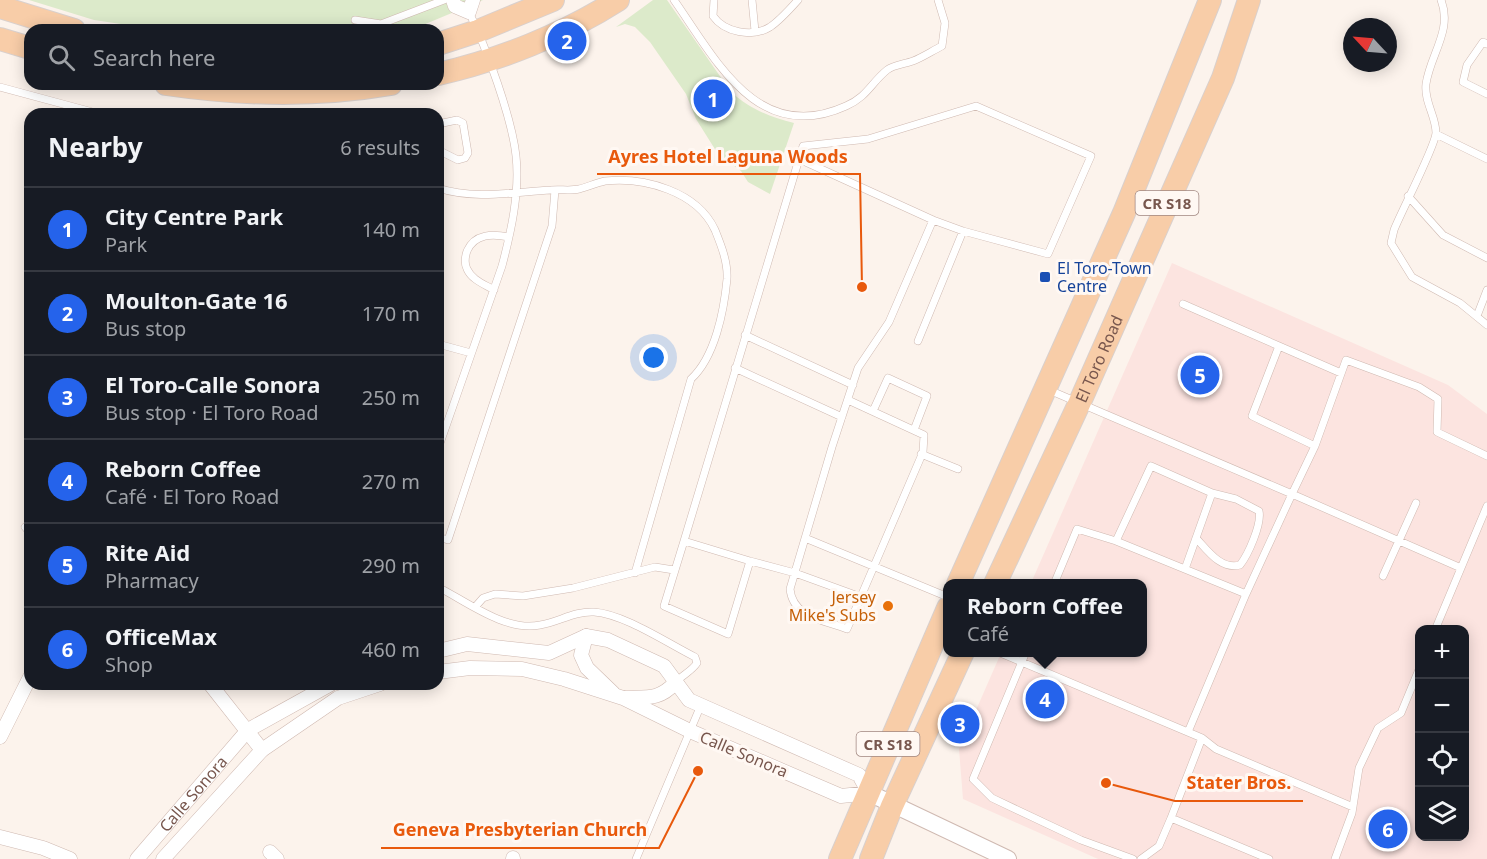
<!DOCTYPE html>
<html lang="en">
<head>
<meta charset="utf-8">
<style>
	:root { --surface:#171b24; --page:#20242c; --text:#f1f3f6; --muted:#9ea1a6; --line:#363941; --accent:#2563eb }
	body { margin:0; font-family:"Noto Sans",sans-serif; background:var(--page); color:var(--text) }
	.controls { position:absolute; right:18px; bottom:18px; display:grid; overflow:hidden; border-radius:12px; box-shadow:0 3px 15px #0003 }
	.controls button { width:54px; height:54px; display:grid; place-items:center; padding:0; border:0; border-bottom:2px solid var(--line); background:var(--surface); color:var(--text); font:30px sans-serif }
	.compass { position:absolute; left:1343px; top:18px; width:54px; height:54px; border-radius:50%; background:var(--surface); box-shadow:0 3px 15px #0003; rotate:296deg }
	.you { position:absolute; left:654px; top:358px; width:21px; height:21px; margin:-15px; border:4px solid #fff; border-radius:50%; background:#1a73e8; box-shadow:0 0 0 9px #1a73e833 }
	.badge { display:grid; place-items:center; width:39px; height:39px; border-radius:50%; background:var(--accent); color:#fff; font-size:20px; font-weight:700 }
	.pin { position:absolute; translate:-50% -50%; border:3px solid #fff; box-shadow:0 2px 6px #0006 }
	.popup { position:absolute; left:943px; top:579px; width:204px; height:78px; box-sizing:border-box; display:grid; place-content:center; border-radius:12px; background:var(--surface); filter:drop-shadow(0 2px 4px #0005); font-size:20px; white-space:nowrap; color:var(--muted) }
	.popup b { font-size:22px; color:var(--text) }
	.popup::after { content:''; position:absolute; left:50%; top:100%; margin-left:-12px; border:12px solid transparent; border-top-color:var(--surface) }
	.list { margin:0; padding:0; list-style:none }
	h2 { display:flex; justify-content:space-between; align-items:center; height:78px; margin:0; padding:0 24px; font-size:26px }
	h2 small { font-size:20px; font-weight:400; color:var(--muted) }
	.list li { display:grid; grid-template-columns:39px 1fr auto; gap:18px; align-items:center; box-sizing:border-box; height:84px; padding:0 24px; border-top:2px solid var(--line) }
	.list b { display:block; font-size:22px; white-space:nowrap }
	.list p { margin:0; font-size:20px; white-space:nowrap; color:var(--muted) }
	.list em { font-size:20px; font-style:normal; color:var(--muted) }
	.icon { flex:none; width:33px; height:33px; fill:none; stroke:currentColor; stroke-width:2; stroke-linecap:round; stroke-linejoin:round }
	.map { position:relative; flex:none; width:1487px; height:859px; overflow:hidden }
	.search { position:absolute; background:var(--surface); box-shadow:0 3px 15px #0003; left:24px; top:24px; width:420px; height:66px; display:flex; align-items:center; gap:15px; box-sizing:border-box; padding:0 21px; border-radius:18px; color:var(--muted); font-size:22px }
	.panel { position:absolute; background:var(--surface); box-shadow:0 3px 15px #0003; left:24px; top:108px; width:420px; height:582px; border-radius:18px }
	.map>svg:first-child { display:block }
</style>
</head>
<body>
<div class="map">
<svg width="1487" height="859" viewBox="0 0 1487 859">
	<rect width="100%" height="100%" fill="#fcf3ec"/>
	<!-- commercial -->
	<path fill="#fce4e0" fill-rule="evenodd" d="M1172,263L1448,385L1487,414V859H1098L963,799L959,749L1001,653L1142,652V584L1031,583ZM1420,630H1464V836H1420Z"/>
	<!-- green -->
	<path fill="#dceaca" d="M29,0H483L411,30H161L94,20Z
		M653,0H667L731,92C750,109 770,117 794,123L770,194L748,182L741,171L718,154L696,119L686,94L650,42L635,27L625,24L616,27Z"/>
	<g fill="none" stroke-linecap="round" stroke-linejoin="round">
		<defs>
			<path id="service" d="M674,0C716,60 758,146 846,106C867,97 871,83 887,70C893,65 905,64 913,61C923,57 932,51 942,46L945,23L938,0
				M714,0L713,16C724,32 752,38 770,27C779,21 790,9 798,0
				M752,0L755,31
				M1441,0C1453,30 1430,55 1426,84C1424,102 1436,116 1436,133C1435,147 1401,212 1394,230L1391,243L1412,277L1460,303L1487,325
				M355,20L381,24L444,0
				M1487,44L1483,42L1467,65L1463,82L1487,94
				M0,87L100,114
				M438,124L457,120L463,123L468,153L465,158L458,160L438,150
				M1436,134L1487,159
				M438,188C474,200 514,192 551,190C560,189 570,191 579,189C587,187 596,183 605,181C644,177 697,191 715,230C721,245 728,262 727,279C724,311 715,357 691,379L635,573
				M1408,196L1443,235L1487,258
				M494,290C484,284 472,280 467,269C464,263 465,257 467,251C475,233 493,234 509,237
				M1183,304L1279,346L1252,416L1315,446
				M1477,316L1487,290
				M745,335L853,385
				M918,341L963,231
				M438,344L471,353
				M1279,346L1341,373
				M735,368L842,417
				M1049,390L1292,494L1315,446L1346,360L1419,387L1438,399L1437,432L1487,456
				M848,400L924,435L923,452L847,629C824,620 793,618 790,589L832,447L858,368L889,322L933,220
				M873,411L888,378L927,396L914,430
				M438,449L502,266C511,232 520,192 516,156C512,118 486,47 469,12
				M921,454L958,469
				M25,527L30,533
				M438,537L448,540L552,226L555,190
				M805,538L948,597
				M1196,538C1208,551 1221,570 1240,565C1248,555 1262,524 1259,511L1236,499L1212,493
				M684,541L664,606L728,634L750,561L684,541L799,159L933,220L963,231L1048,254L1091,156L976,106L868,139L803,146L799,159
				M1116,541L1151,466L1212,493L1185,569
				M750,561L795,573L861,597
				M1383,576L1416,503
				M1054,584L1077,529L1116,541L1246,594L1188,732
				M438,587C467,602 506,632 540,625C559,622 574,611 594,612C624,614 667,643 695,657L697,663C692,671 682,675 675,683
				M1246,594L1292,494L1461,568
				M476,606L483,598L495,594L523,596L573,588L655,567L674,570
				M1435,630L1487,506
				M998,652L1202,738L1171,818L1269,859
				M1026,652L973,779L992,798L1081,840L1133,859
				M1202,738L1216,749L1353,807
				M636,859L701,705
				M1141,859L1159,846L1171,818
				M1335,859L1352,813L1359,768L1378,728L1401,713L1420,667"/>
			<g id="minor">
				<path d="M453,0L455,6L469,12L473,0"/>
				<path d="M586,636L581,655L587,668L613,693"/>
				<path d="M438,651L467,644L549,653L586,636L608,640L664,666L689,700L859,775L869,793L841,796L690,731L623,698L564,679L522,669L470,668L438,672"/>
				<path d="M210,684L262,750"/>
				<path d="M625,698C648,697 659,700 675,683"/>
				<path d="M0,737L30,677"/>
				<path d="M0,837L43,848L70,859"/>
				<path d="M270,852L277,859"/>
				<path id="s1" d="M137,859L248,730L331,684"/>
				<path d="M163,859L262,750L338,698L380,684"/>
				<path d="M513,859V858"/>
			</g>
			<path id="tertiary" d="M869,793L1008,859"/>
			<g id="primary">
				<path d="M0,7L74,30"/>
				<path d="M0,39L30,48"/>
				<path d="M438,44L478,31L553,0"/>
				<path d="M438,74C500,60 565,34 618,0"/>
				<path d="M166,84C241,95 316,97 391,84"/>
				<path d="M958,584L1124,213L1210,0"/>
				<path id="s2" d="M995,584L1079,404L1223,78L1249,0"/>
				<path d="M840,859L948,608"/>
				<path d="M871,859L892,806L963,652"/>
			</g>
		</defs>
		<!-- service casing -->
		<use href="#service" stroke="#cfb9b1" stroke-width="8"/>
		<!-- minor casing -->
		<use href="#minor" stroke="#cfb9b1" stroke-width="15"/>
		<!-- tertiary casing -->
		<use href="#tertiary" stroke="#cfb9b1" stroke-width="18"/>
		<!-- primary casing -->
		<use href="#primary" stroke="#d9d0cd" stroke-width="24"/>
		<!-- service -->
		<use href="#service" stroke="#fff" stroke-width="7"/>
		<!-- minor -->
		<use href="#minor" stroke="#fff" stroke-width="14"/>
		<!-- tertiary -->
		<use href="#tertiary" stroke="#fff" stroke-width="16"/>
		<!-- primary -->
		<use href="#primary" stroke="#f8cda8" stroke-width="22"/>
	</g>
	<!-- markers -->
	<rect fill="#1a4fb4" stroke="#fff8f3" stroke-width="2" x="1039" y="271" width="12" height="12" rx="3"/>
	<circle fill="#e8710a" stroke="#fff8f3" stroke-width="2" cx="888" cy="606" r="6"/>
	<g text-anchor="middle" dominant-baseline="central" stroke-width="6" stroke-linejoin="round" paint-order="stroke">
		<!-- shield labels -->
		<g fill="#fff8f3" stroke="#a08780" stroke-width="1.5">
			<rect x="1135.5" y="191" width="63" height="24" rx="4.5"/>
			<rect x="856.5" y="732" width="63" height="24" rx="4.5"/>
		</g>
		<g font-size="15" font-weight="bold" fill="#78574e">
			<text x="1167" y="203">CR S18</text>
			<text x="888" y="744">CR S18</text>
		</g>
		<!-- transit labels -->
		<g font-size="16" fill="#164399" stroke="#fff8f3" text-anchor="start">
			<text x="1057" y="268">El Toro-Town<tspan x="1057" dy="18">Centre</tspan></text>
		</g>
		<!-- street labels -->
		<g font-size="16" fill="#78574e" stroke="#fff8f3">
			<text stroke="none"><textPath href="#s2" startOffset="248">El Toro Road</textPath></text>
			<text transform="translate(744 754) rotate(23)">Calle Sonora</text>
			<text stroke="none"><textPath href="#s1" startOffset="86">Calle Sonora</textPath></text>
		</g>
		<!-- food labels -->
		<g font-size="16" fill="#c56008" stroke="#fff8f3" text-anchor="end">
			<text x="876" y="597">Jersey<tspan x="876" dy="18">Mike's Subs</tspan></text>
		</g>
	</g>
	<!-- callouts -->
	<path fill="none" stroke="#e8590c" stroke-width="2" d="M862 287L860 174H597M1106 783L1175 801H1303M698 771L659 848H381"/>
	<g fill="#e8590c" stroke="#fff8f3" stroke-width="2">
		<circle cx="862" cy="287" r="6"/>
		<circle cx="1106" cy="783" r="6"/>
		<circle cx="698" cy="771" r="6"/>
	</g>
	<g font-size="18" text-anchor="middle" font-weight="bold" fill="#e8590c" stroke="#fff8f3" stroke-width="6" stroke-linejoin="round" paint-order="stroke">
		<text x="728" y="163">Ayres Hotel Laguna Woods</text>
		<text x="1239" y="789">Stater Bros.</text>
		<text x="520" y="836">Geneva Presbyterian Church</text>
	</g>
</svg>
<div class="controls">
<button>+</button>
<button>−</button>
<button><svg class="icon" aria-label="locate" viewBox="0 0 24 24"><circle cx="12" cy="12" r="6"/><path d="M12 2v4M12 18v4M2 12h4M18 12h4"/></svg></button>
<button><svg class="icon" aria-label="layers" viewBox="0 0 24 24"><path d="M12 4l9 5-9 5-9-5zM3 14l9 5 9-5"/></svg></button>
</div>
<svg class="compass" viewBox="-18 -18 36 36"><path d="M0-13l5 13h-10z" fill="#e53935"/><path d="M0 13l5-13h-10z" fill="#9ea1a6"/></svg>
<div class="you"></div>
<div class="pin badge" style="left:713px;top:99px">1</div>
<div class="pin badge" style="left:567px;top:41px">2</div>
<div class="pin badge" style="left:960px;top:724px">3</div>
<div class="pin badge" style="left:1045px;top:699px">4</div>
<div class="popup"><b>Reborn Coffee</b>Café</div>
<div class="pin badge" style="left:1200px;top:375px">5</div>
<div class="pin badge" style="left:1388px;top:829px">6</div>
<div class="search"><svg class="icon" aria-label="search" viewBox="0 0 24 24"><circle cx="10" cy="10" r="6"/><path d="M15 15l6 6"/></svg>Search here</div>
<section class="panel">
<h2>Nearby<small>6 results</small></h2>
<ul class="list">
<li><span class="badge">1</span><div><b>City Centre Park</b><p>Park</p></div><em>140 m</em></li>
<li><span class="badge">2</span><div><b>Moulton-Gate 16</b><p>Bus stop</p></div><em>170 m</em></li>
<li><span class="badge">3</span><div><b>El Toro-Calle Sonora</b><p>Bus stop · El Toro Road</p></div><em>250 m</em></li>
<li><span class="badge">4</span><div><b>Reborn Coffee</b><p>Café · El Toro Road</p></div><em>270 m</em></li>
<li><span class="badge">5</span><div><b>Rite Aid</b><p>Pharmacy</p></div><em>290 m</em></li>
<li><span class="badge">6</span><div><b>OfficeMax</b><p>Shop</p></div><em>460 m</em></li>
</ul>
</section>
</div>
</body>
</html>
